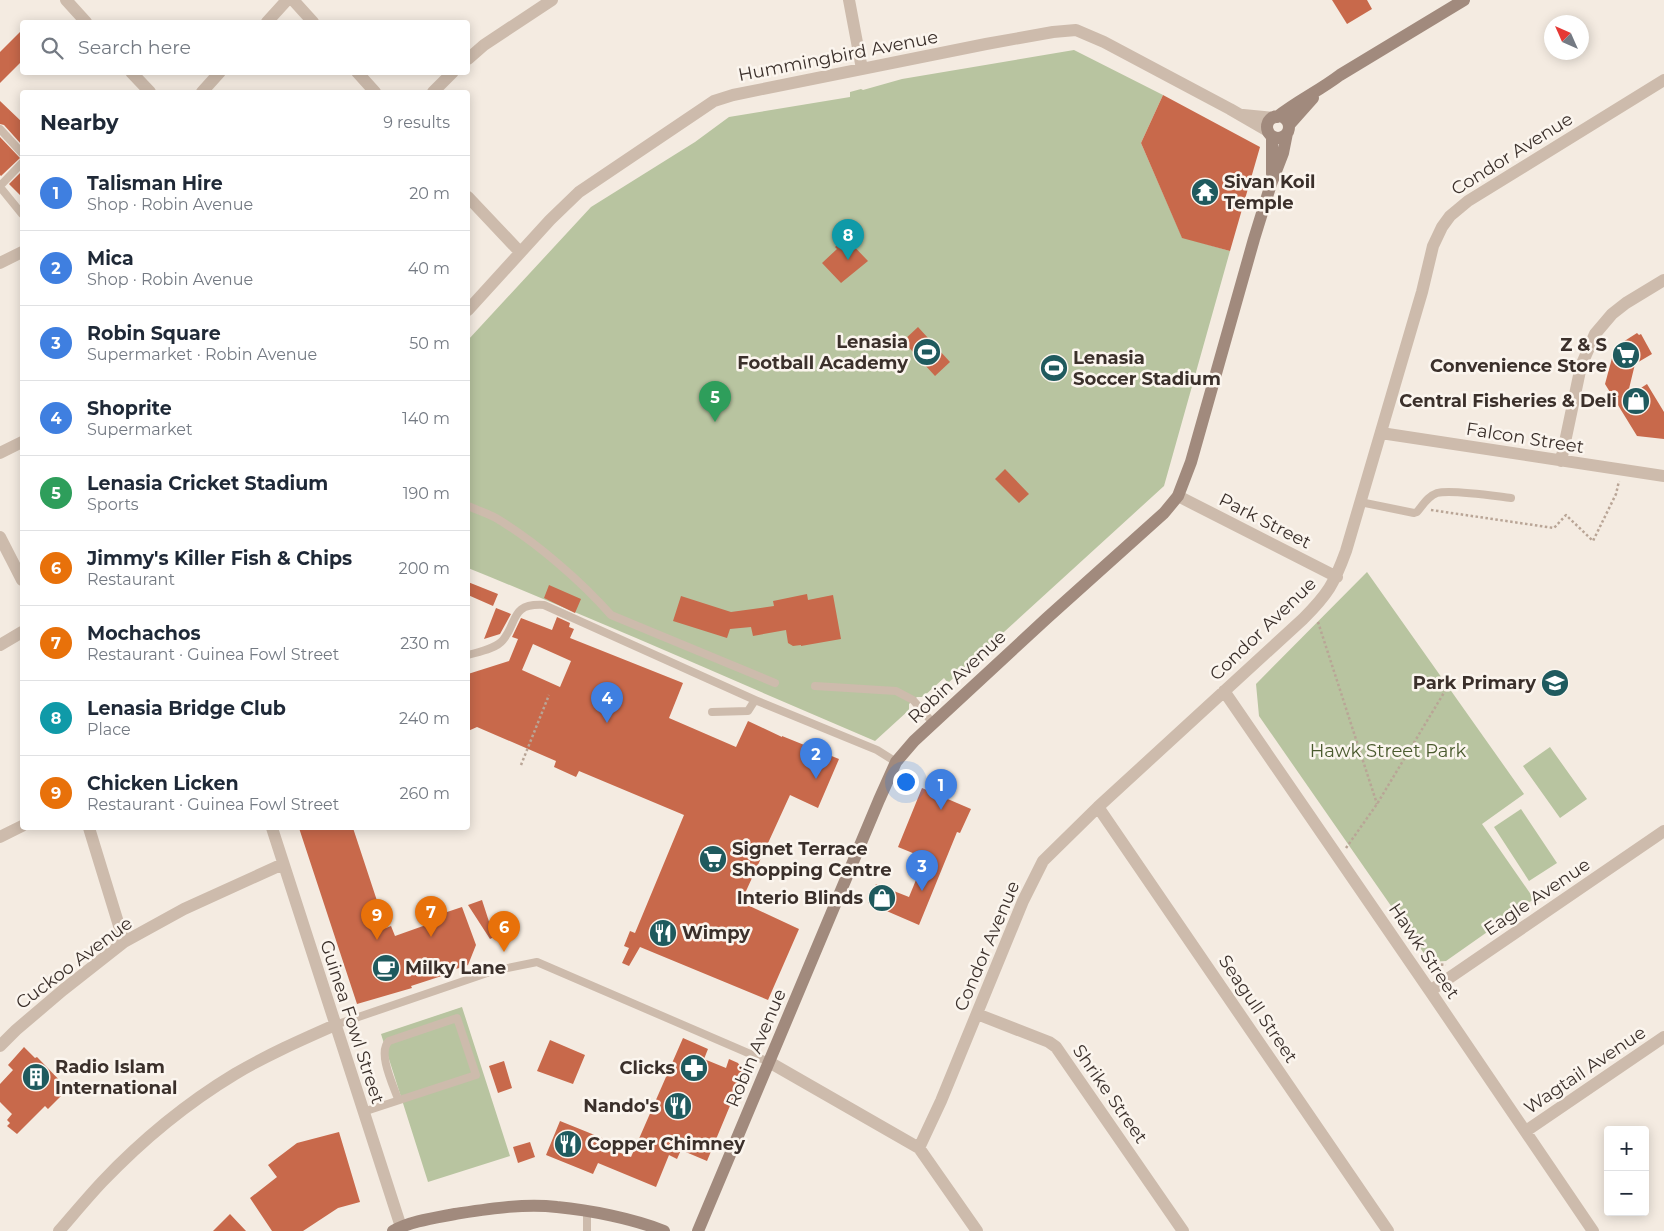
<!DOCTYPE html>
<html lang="en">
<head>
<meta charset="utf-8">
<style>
	:root { --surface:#fff; --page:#f2f2f3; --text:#1f2937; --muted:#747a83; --line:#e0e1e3; --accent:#1a73e8 }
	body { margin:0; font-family:Montserrat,sans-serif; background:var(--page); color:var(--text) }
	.controls { position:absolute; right:15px; bottom:15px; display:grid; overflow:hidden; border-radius:5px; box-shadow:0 2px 12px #0003 }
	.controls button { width:45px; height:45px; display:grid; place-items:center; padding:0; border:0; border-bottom:1px solid var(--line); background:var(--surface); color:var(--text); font:25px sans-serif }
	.compass { position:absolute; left:1544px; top:15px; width:45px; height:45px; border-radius:50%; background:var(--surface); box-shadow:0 2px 12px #0003; rotate:315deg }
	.you { position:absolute; left:905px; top:781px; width:18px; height:18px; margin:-12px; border:4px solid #fff; border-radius:50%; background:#1a73e8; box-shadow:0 0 0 8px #1a73e833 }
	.badge { display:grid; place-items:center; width:32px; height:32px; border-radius:50%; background:var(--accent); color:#fff; font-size:16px; font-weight:700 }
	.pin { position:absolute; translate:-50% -41px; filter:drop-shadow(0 1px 2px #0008) }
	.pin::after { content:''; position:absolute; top:26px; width:18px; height:15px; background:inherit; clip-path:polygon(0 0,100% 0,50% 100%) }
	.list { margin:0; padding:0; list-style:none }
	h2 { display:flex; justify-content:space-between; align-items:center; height:65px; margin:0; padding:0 20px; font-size:21px }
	h2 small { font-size:16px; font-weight:400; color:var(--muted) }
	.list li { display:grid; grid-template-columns:32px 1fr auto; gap:15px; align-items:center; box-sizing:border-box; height:75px; padding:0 20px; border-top:1px solid var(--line) }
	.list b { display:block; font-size:19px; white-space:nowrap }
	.list p { margin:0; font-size:16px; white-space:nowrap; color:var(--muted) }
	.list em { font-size:16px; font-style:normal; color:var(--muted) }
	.icon { flex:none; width:28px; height:28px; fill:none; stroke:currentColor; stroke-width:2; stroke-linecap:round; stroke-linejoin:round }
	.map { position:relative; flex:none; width:1664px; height:1231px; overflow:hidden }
	.search { position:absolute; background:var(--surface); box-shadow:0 2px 12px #0003; left:20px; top:20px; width:450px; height:55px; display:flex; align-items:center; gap:12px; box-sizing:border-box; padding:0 18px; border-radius:5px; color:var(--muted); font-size:19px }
	.panel { position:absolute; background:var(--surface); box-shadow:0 2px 12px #0003; left:20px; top:90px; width:450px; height:740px; border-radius:5px }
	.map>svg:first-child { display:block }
</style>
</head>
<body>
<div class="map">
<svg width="1664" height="1231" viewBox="0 0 1664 1231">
	<rect width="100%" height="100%" fill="#f4ebe1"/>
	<!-- green -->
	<path fill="#b8c4a0" d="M1074,50L1163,95L1141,143L1182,237L1230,251L1164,486L948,683L944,678L923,697H917L909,704V710L875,741C739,683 604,623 468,568V340L591,207L695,142L729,117L850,97V92L861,89L863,90L902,79Z
		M1367,572L1524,794L1482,824L1534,899L1446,961L1430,962L1259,716L1256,684Z
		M1550,747L1587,799L1560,818L1523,766Z
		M1521,809L1557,863L1529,881L1494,827Z
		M462,1007L510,1156L428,1182L381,1034Z"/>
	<!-- building -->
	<path fill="#c8694b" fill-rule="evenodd" d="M1332,0H1367L1372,9L1347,24Z
		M22,30V61L0,83V52Z
		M1163,95L1260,147L1230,251L1182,238L1141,143Z
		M0,101L22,122V145L4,125L0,124Z
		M0,137L20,158L1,176L0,175Z
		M22,171V197L9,184Z
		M845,237L868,261L841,283L822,263L837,249L835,247Z
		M918,327L950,362L935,376L903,341Z
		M1637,333L1639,335L1641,334L1652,354L1635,364L1627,397L1647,384L1664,412V439L1637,436L1605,384L1615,347Z
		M1005,469L1029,494L1019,503L995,479Z
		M468,582L498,594L493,606L468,595Z
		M549,585L581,599L575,613L544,598Z
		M807,594L808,600L833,595L841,639L801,646V645L793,646L788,643L786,630L753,636L751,627L730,629L727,638L673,621L681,596L731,612L774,606L773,601Z
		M496,608L511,614L500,634L484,639Z
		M557,617L570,623L569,627L574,629L570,638L683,683L669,718L736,747L748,721L782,737V736L839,759L818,808L790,795L741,902L799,929L768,1000L640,947L629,966L622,963L629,948L624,946L630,931L635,933L684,815L579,771L576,777L554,767L556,761L477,727L468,731V674L509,661L518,639L512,637L521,618L552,630ZM533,644L571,661L560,687L522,670Z
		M922,788L971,809L960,833L957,832L919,925L868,903L876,884L909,897L925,858L898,847Z
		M299,828H353L386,928L391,926L395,936L440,920L438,915L462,907L476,945L468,965L456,969L454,972L411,986L412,988L357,1004Z
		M482,900L494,937L490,939L468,905Z
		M683,1038L708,1049L704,1059L726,1068L729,1059L738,1063L744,1072L707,1161L681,1150L677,1159L669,1155L656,1187L598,1163L593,1174L546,1155L560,1121L607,1140L605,1147L631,1157Z
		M550,1040L585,1055L573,1084L537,1071Z
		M24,1047L35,1058L37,1057L68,1089L48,1109L45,1106L17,1134L7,1126L10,1123L7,1120L12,1114L0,1102V1084L13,1070L8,1065Z
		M504,1061L512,1088L498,1093L489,1066Z
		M339,1132L360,1202L338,1208L303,1231H272L250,1198L277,1177L268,1165L297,1143Z
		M530,1142L535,1157L518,1163L513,1147Z
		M230,1214L246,1231H213Z"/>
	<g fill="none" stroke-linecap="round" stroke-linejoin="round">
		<!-- path -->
		<path stroke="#b9a596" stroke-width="2.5" stroke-dasharray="2.5 2.5" stroke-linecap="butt" d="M1431,510L1554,528L1566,515L1593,541L1616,494L1619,481
			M1318,622L1377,804
			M521,765L549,695
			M1346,848L1377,804L1445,691
			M1426,963L1446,965
			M741,1090L748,1072"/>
		<!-- lane -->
		<path stroke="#cdbbac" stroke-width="8" d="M0,129L22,153
			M0,186L22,163
			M0,187L22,214
			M1360,502L1414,513L1417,512C1423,505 1428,496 1437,493C1451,489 1494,496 1511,498
			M468,506C477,510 487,513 496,518C536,542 581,581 611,615L775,683
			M468,655C478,652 496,649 503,640C518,622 510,603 544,605L755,700
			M815,686L896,691L913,700L933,723
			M712,712L748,711L755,700L877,750L896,762
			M335,1025L493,971L537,962L769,1062
			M363,1112L476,1075L457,1018L389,1041C377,1052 393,1085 398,1099
			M587,1212V1231"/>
		<!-- street -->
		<path stroke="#cdbbac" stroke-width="12" d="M66,0L86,22
			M293,0L313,22
			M849,0L862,69
			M267,22L287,0
			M468,59L484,45L552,0
			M131,72L150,92
			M357,72L375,92
			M202,92L220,72
			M433,92L453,72
			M1243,115L1273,118
			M468,197L520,252
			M0,263L22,252
			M468,310L550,220L579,192L714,101L733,95L986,44L1053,32L1076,30L1104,42L1230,109L1268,131
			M1381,433L1664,476
			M0,453L22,442
			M1561,461L1581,366L1595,334L1612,314L1626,303L1664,280
			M1178,496L1337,577
			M0,537L22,580
			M0,645L22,632
			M1224,691L1430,991L1593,1231
			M1098,807L1388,1231
			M89,828L124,942
			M272,828L401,1227
			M0,837L22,826
			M1430,991L1664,831
			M977,1014L1049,1042L1056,1047L1183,1231
			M0,1046L16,1030L63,990L124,942L184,909L283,864
			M769,1062L919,1148L977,1231
			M1526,1131L1664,1037
			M919,1148L941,1101L1023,901L1043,861L1098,807L1303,619C1328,594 1334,584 1346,551L1422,292L1433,246L1442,227L1450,216L1468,201L1664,80
			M59,1231C73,1215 87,1198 102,1182C141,1141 187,1103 235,1074C267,1055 301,1040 335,1025"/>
		<!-- secondary -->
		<path stroke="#a18a7d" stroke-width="12" d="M1267 127a11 11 0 1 1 22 0a11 11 0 1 1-22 0Z
			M1277,117C1297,101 1319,91 1340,75L1464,0
			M1289,125L1313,98
			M1272,174V137
			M393,1231C411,1221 434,1218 455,1214C488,1209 524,1203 557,1207C590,1210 634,1219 664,1231
			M698,1231L879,800L896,762L914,741L1047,618L1164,513L1178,496L1191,462L1254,239L1271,184L1283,153L1287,133"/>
	</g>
	<!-- icons -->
	<defs>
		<symbol id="temple-disc" viewBox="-11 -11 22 22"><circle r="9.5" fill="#1f5a5e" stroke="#fbf5ee"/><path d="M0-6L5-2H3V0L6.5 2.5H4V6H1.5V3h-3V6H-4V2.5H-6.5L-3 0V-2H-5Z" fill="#fff"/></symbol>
		<symbol id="stadium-disc" viewBox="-11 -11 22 22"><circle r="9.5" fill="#1f5a5e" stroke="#fbf5ee"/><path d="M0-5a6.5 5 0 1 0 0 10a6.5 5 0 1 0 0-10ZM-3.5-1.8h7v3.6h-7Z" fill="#fff"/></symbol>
		<symbol id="supermarket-disc" viewBox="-11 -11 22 22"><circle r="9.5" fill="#1f5a5e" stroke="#fbf5ee"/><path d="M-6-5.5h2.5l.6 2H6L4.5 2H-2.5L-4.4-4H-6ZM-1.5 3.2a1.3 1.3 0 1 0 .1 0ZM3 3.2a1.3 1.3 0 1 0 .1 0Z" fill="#fff"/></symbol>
		<symbol id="shop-disc" viewBox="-11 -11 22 22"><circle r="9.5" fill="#1f5a5e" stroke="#fbf5ee"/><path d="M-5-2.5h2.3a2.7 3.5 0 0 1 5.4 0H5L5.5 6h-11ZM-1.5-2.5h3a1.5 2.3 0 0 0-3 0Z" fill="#fff"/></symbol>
		<symbol id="school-disc" viewBox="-11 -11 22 22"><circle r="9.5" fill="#1f5a5e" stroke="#fbf5ee"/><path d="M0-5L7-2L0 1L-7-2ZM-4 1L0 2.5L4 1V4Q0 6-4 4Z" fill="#fff"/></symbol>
		<symbol id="restaurant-disc" viewBox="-11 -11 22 22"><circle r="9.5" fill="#1f5a5e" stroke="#fbf5ee"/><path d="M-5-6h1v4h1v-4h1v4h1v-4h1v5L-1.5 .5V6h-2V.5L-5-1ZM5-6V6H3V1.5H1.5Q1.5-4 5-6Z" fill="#fff"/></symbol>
		<symbol id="cafe-disc" viewBox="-11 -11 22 22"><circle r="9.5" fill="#1f5a5e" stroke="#fbf5ee"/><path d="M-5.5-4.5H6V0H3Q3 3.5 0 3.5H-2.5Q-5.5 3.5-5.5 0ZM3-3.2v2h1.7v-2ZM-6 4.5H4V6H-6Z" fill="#fff"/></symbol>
		<symbol id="pharmacy-disc" viewBox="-11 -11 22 22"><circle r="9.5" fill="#1f5a5e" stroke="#fbf5ee"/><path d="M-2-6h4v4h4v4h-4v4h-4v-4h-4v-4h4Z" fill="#fff"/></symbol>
		<symbol id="building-disc" viewBox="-11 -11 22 22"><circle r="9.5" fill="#1f5a5e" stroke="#fbf5ee"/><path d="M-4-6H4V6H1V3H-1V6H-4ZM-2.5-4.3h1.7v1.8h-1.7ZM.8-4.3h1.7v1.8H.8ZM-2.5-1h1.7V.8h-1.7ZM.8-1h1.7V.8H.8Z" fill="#fff"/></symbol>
	</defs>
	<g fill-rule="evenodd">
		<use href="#temple-disc" x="1189" y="176" width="32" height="32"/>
		<use href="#stadium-disc" x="911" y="336" width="32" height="32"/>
		<use href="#supermarket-disc" x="1610" y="339" width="32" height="32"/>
		<use href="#stadium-disc" x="1038" y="352" width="32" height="32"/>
		<use href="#shop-disc" x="1620" y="385" width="32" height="32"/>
		<use href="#school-disc" x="1539" y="667" width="32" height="32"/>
		<use href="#supermarket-disc" x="697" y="843" width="32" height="32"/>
		<use href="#shop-disc" x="866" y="882" width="32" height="32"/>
		<use href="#restaurant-disc" x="647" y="917" width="32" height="32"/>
		<use href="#cafe-disc" x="370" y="952" width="32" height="32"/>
		<use href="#pharmacy-disc" x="678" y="1052" width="32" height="32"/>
		<use href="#building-disc" x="20" y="1061" width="32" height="32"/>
		<use href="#restaurant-disc" x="662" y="1090" width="32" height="32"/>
		<use href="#restaurant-disc" x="552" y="1128" width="32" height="32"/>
	</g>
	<g text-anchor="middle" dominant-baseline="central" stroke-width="5" stroke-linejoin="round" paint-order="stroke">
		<!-- street labels -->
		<g font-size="18" fill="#3b302b" stroke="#fbf5ee">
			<text transform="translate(838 56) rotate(-11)">Hummingbird Avenue</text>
			<text transform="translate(1512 154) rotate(-32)">Condor Avenue</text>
			<text transform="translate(1525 438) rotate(9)">Falcon Street</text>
			<text transform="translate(1265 521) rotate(27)">Park Street</text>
			<text transform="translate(1263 629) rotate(-44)">Condor Avenue</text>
			<text transform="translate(957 677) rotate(-43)">Robin Avenue</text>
			<text transform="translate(1537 897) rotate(-34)">Eagle Avenue</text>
			<text transform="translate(987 946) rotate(-67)">Condor Avenue</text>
			<text transform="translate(1424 951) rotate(56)">Hawk Street</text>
			<text transform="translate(74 963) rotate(-37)">Cuckoo Avenue</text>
			<text transform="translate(1258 1009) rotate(56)">Seagull Street</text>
			<text transform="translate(352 1022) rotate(72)">Guinea Fowl Street</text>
			<text transform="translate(756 1048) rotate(-67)">Robin Avenue</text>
			<text transform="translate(1585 1070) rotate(-34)">Wagtail Avenue</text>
			<text transform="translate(1110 1094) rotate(55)">Shrike Street</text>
		</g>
		<!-- poi labels -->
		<g font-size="18" font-weight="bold" fill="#3b302b" stroke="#fbf5ee" text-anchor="start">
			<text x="1224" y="182">Sivan Koil<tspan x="1224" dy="21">Temple</tspan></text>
			<text x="908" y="342" text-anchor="end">Lenasia<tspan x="908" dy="21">Football Academy</tspan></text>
			<text x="1607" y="345" text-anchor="end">Z &amp; S<tspan x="1607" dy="21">Convenience Store</tspan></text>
			<text x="1073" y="358">Lenasia<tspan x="1073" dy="21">Soccer Stadium</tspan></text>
			<text x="1617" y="401" text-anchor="end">Central Fisheries &amp; Deli</text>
			<text x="1536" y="683" text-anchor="end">Park Primary</text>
			<text x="732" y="849">Signet Terrace<tspan x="732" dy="21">Shopping Centre</tspan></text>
			<text x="863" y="898" text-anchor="end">Interio Blinds</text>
			<text x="682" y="933">Wimpy</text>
			<text x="405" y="968">Milky Lane</text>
			<text x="55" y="1067">Radio Islam<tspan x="55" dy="21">International</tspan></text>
			<text x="675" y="1068" text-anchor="end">Clicks</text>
			<text x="659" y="1106" text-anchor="end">Nando's</text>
			<text x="587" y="1144">Copper Chimney</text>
		</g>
		<!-- park labels -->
		<g font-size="18" fill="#4a5a2e" stroke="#fbf5ee">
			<text x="1388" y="751">Hawk Street Park</text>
		</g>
	</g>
</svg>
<div class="controls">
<button>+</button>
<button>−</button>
</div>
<svg class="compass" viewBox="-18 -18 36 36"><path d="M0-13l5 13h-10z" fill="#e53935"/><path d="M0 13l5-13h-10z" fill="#747a83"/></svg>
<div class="you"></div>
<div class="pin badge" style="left:941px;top:810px;background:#3f7fe0">1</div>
<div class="pin badge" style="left:816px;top:779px;background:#3f7fe0">2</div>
<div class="pin badge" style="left:922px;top:891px;background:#3f7fe0">3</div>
<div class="pin badge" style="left:607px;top:723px;background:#3f7fe0">4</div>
<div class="pin badge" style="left:715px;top:422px;background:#2e9e5b">5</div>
<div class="pin badge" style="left:504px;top:952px;background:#e8710a">6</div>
<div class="pin badge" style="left:431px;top:937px;background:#e8710a">7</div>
<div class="pin badge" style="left:848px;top:260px;background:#0f9aa8">8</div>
<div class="pin badge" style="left:377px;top:940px;background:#e8710a">9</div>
<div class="search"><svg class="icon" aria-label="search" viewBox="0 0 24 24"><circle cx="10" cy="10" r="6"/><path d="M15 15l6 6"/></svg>Search here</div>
<section class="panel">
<h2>Nearby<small>9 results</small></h2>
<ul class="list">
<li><span class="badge" style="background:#3f7fe0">1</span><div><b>Talisman Hire</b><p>Shop · Robin Avenue</p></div><em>20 m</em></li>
<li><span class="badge" style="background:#3f7fe0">2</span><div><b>Mica</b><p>Shop · Robin Avenue</p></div><em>40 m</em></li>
<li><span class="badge" style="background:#3f7fe0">3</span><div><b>Robin Square</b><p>Supermarket · Robin Avenue</p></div><em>50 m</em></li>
<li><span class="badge" style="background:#3f7fe0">4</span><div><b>Shoprite</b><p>Supermarket</p></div><em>140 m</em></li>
<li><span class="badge" style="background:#2e9e5b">5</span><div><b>Lenasia Cricket Stadium</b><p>Sports</p></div><em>190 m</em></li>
<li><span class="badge" style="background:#e8710a">6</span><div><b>Jimmy's Killer Fish &amp; Chips</b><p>Restaurant</p></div><em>200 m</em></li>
<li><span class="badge" style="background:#e8710a">7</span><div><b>Mochachos</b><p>Restaurant · Guinea Fowl Street</p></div><em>230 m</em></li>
<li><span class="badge" style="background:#0f9aa8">8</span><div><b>Lenasia Bridge Club</b><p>Place</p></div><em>240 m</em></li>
<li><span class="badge" style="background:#e8710a">9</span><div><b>Chicken Licken</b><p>Restaurant · Guinea Fowl Street</p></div><em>260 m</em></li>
</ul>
</section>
</div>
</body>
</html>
